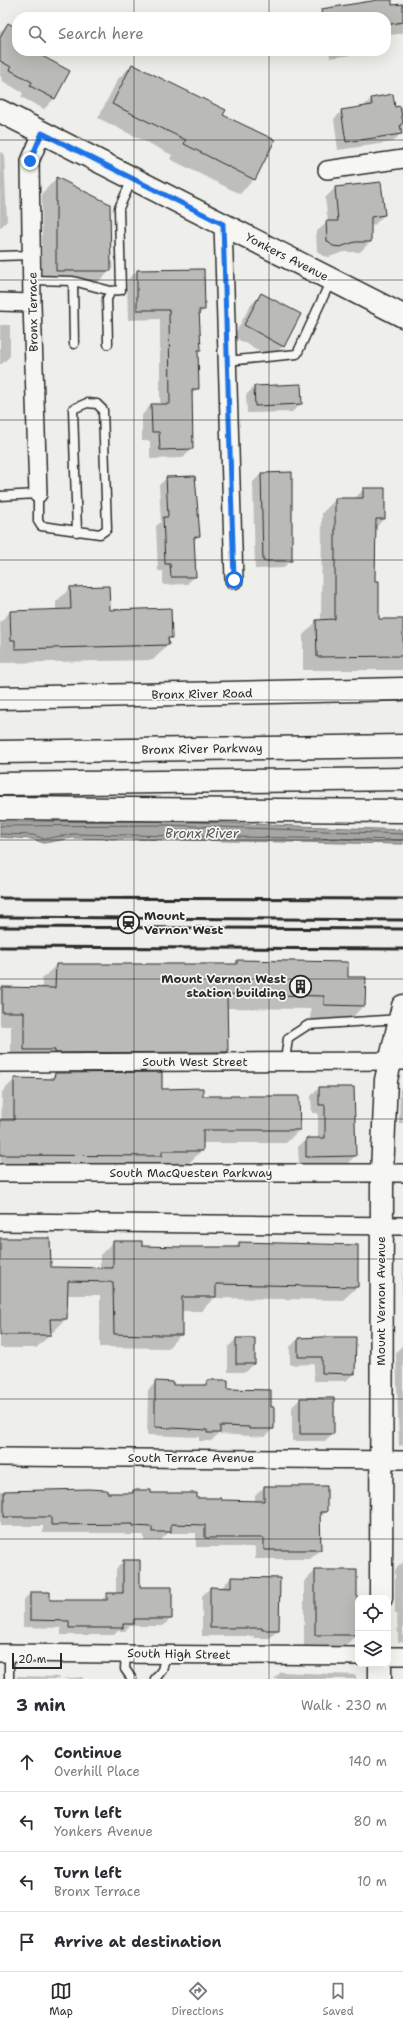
<!DOCTYPE html>
<html lang="en">
<head>
<meta charset="utf-8">
<style>
	:root { --surface:#fff; --page:#f2f2f3; --text:#2b2b33; --muted:#7c7c81; --line:#e1e1e2; --accent:#2b2b2b }
	body { margin:0; font-family:"Shantell Sans",sans-serif; background:var(--page); color:var(--text) }
	.controls { position:absolute; right:12px; bottom:12px; display:grid; overflow:hidden; border-radius:8px; box-shadow:0 4px 16px #0002 }
	.controls button { width:36px; height:36px; display:grid; place-items:center; padding:0; border:0; border-bottom:1px solid var(--line); background:var(--surface); color:var(--text); font:20px sans-serif }
	.scale { position:absolute; left:12px; bottom:10px; width:50px; box-sizing:border-box; padding-left:4px; border:2px solid #2b2b2b; border-top:0; font-size:11px; line-height:14px; white-space:nowrap; color:#2b2b2b; -webkit-text-stroke:3px #f6f6f2; paint-order:stroke }
	.stop { position:absolute; width:12px; height:12px; margin:-9px; border:3px solid #1a73e8; border-radius:50%; background:#fff }
	.stop.end { background:#1a73e8; border-color:#fff; box-shadow:0 1px 4px #0008 }
	.list { margin:0; padding:0; list-style:none }
	h2 { display:flex; justify-content:space-between; align-items:center; height:52px; margin:0; padding:0 16px; font-size:17px }
	h2 small { font-size:13px; font-weight:400; color:var(--muted) }
	.list li { display:grid; grid-template-columns:26px 1fr auto; gap:12px; align-items:center; box-sizing:border-box; height:60px; padding:0 16px; border-top:1px solid var(--line) }
	.list b { display:block; font-size:15px; white-space:nowrap }
	.list p { margin:0; font-size:13px; white-space:nowrap; color:var(--muted) }
	.list em { font-size:13px; font-style:normal; color:var(--muted) }
	.icon { flex:none; width:22px; height:22px; fill:none; stroke:currentColor; stroke-width:2; stroke-linecap:round; stroke-linejoin:round }
	.map { position:relative; flex:none; width:403px; height:1679px; overflow:hidden }
	.search { position:absolute; background:var(--surface); box-shadow:0 4px 16px #0002; left:12px; right:12px; top:12px; height:44px; display:flex; align-items:center; gap:10px; box-sizing:border-box; padding:0 14px; border-radius:16px; color:var(--muted); font-size:15px }
	.sheet { height:292px; background:var(--surface) }
	nav { display:flex; justify-content:space-around; align-items:center; box-sizing:border-box; height:56px; border-top:1px solid var(--line); background:var(--surface); font-size:11px; color:var(--muted) }
	nav a { display:grid; justify-items:center; gap:2px }
	nav .on { color:var(--accent) }
	.map>svg:first-child { display:block }
</style>
</head>
<body>
<div class="map">
<svg width="403" height="1679" viewBox="0 0 403 1679">
	<rect width="100%" height="100%" fill="#eeeeea"/>
	<filter id="ink" filterUnits="userSpaceOnUse"><feTurbulence type="fractalNoise" baseFrequency=".025" numOctaves="2"/><feDisplacementMap in="SourceGraphic" scale="8" xChannelSelector="R" yChannelSelector="G"/><feConvolveMatrix kernelMatrix="1 2 1 2 8 2 1 2 1" color-interpolation-filters="sRGB"/></filter>
	<g filter="url(#ink)">
		<!-- water -->
		<path fill="#a6a6a3" stroke="#757573" d="M168,821L403,830V844L72,838L44,843L32,839L0,837V822Z"/>
		<!-- shadow -->
		<path fill="#0003" d="M384,0H391L392,6L403,5V33L391,35L390,30L386,31V17H323Z
			M8,24L17,29V51H34L33,52L69,71L54,99L44,109L21,97L23,93L1,80L2,78L0,76V32Z
			M329,51H355L351,55L330,58Z
			M132,65L222,115L254,179L240,194L170,159L172,155L98,118L118,79Z
			M371,99L395,108L403,107V130L400,131L401,133L393,142L338,150L334,119L342,111L363,107Z
			M0,152L4,154L7,221L0,228Z
			M56,179L109,204L110,270L95,285H42V193Z
			M381,183L384,215L374,225H370V242L360,252H344L329,257L323,256L317,251L316,232L328,222L325,198L335,188Z
			M137,271L204,309L199,315L200,350L197,353L198,388L191,395L192,449L183,458L150,459V441H142V415L151,405H160V319L128,320L127,280Z
			M261,294L283,346L272,357L233,337L250,306Z
			M0,325H10V356L2,364H0Z
			M254,387L301,404L292,412L247,413L246,395Z
			M261,474L291,560L283,568L255,569L253,482Z
			M167,478L198,536L194,541L195,576L187,584L163,585V571H158L156,526L161,522L159,485Z
			M364,489L384,519L375,528L374,582L378,620H403V670H303V635L317,621H321L322,513L336,499H354Z
			M70,588L109,611L171,637L168,641V645L153,660L1,663L0,622L10,612L56,611V602Z
			M238,961L347,978L364,1005L351,1019H310L311,1009L226,1008L227,1051L213,1065L11,1063V1026H0V988H42V979L56,965H234Z
			M55,1074L202,1097L299,1130L286,1143H202V1150L189,1163L153,1164L148,1169L0,1168L2,1092L15,1079H49Z
			M403,1086V1123H399L400,1090Z
			M319,1088L355,1156L347,1164H299L298,1147L306,1139H318V1113H312L311,1096Z
			M0,1239L50,1268L100,1269V1255L113,1242L141,1247L234,1248L239,1243L357,1287L343,1300L214,1298L201,1311H181V1334L168,1348L100,1347V1295H66V1319L53,1332H49L50,1335L36,1348H0Z
			M403,1262V1293H402Z
			M236,1339L254,1364L246,1372H228V1347Z
			M298,1339L354,1373L346,1381H314V1364L290,1365V1347Z
			M403,1345V1445L399,1446L396,1352Z
			M207,1381L270,1408L273,1429L265,1437L218,1434L211,1441H199V1437L147,1435L148,1390L156,1382L172,1386H202Z
			M300,1399L333,1433L325,1441H292V1407Z
			M264,1487L326,1512L319,1518L320,1550L310,1559H255V1547H196V1533H168L160,1541H144V1535H124L125,1533H43V1526H0V1491L88,1490L106,1494H130L134,1491L150,1494L220,1501L255,1502V1496Z
			M124,1561L139,1588L171,1618L163,1626H130L125,1631H118L114,1635H61V1628L23,1627V1600L31,1593L49,1601H100L108,1594H116V1569Z
			M403,1562V1642H398L397,1614H395V1570Z
			M315,1571L356,1635L345,1646H304V1582Z
			M231,1578L278,1630L270,1638H254V1636H202V1596L210,1588L223,1589V1586Z
			M281,1672L356,1675V1679H274Z
			M18,1676L58,1677L60,1679L83,1677V1679H15Z"/>
		<g fill="none" stroke-linecap="round" stroke-linejoin="round">
			<!-- shore -->
			<path stroke="#5c5c5b" stroke-width="1" d="M0,826L168,825L403,834
				M0,834L33,835L44,839L72,834L403,840"/>
		</g>
		<!-- building -->
		<path fill="#babab7" stroke="#2b2b2b" d="M378,0H392V5L403,4V22L386,25V17H322L321,9Z
			M8,23L17,28V51H33L70,71L55,99L30,86L32,82L10,70L11,67L0,61V37Z
			M132,64L226,110L223,115L275,140L255,180L184,144L186,140L112,104Z
			M393,94L395,107L400,106L403,123L400,125L402,134L346,142L341,110L372,105L371,98Z
			M56,177L110,204L111,271H56Z
			M381,182L385,215L371,217V242H355L340,247L333,246L327,241L326,221H338L335,187Z
			M204,269L205,310H199L201,350H198L199,389H192L193,449L160,450L159,432H152L151,404H170L169,310H137V270Z
			M261,293L301,314L284,347L244,325Z
			M301,384L302,404L255,406L254,386Z
			M292,472V561H263L261,473Z
			M195,476L200,536L194,537L196,577H171L170,564H165L164,538L163,517H168L166,477Z
			M363,488H385V519H376L375,581H379V619H403V656L317,657L316,620L335,619V498H363Z
			M109,586L110,610L171,608L172,638H168L169,645L15,649V640H11L10,611L71,609L70,587Z
			M237,960L348,962V977H366L365,1006L324,1005V996L227,994L228,1052L55,1053V1050H24V1012H2V987L55,988L56,964H237Z
			M162,1072V1089L203,1088V1096H299L300,1130H203V1151H162V1156L0,1155V1120H14V1078L54,1079L55,1073Z
			M319,1087H354L356,1156L306,1157V1138H325V1105H319Z
			M0,1238H50L51,1267L113,1268V1241H142V1246L183,1247H239V1242L358,1245V1287L216,1284V1297H182V1335H146L114,1334L113,1282L68,1281L67,1319H50L51,1335H0Z
			M322,1337H356L355,1374L322,1373V1357H298V1338Z
			M236,1338H255V1364H236Z
			M207,1380H228V1389L271,1390V1407H274V1429H249V1427L220,1426V1433H207V1430L155,1427V1381L173,1382V1385H207Z
			M300,1398H334V1434H300Z
			M264,1486H327V1512H320L321,1550H264V1538H205V1525L171,1524V1532H152V1527L133,1526V1524L51,1525V1517H4V1491L88,1489L107,1490V1493H133V1490H151V1493H197V1498H221V1500L264,1501Z
			M123,1560H140V1587H172V1619H134V1624H123V1628H69V1621L30,1620V1592H50V1600H107V1593H123Z
			M315,1570H357V1635H315Z
			M231,1577L280,1578L279,1630H262V1628H210V1587L231,1588Z"/>
		<g fill="none" stroke-linecap="round" stroke-linejoin="round">
			<defs>
				<path id="lane" d="M0,256L31,255
					M32,280L73,281L111,291L107,299L108,344
					M73,281L74,344
					M111,291L121,290L119,208L132,180
					M227,361L297,354L331,280
					M0,496L38,494V521L41,526L100,534L107,529L103,410L97,404L87,403L73,409L77,532
					M285,1061L288,1038L308,1025L400,1019
					M9,1653V1679
					M126,1654L125,1669L132,1679
					M155,1679L162,1670L166,1654"/>
				<path id="street" d="M327,170L403,159
					M223,224L234,580
					M0,302L32,303
					M38,494L32,303L30,161L42,133
					M0,1063L403,1061
					M0,1173H403
					M0,1222L403,1226
					M0,1457L403,1460
					M0,1653L358,1656
					M388,1656H403"/>
				<path id="secondary" d="M0,698L403,689"/>
				<path id="primary" d="M0,111L403,316
					M381,1598L382,1173L386,1080L403,1006
					M380,1679V1664"/>
				<path id="highway" d="M0,752L403,746
					M0,784L403,779
					M0,808L403,811"/>
			</defs>
			<!-- lane casing -->
			<use href="#lane" stroke="#2b2b2b" stroke-width="11"/>
			<!-- street casing -->
			<use href="#street" stroke="#2b2b2b" stroke-width="20"/>
			<!-- secondary casing -->
			<use href="#secondary" stroke="#2b2b2b" stroke-width="25"/>
			<!-- primary casing -->
			<use href="#primary" stroke="#2b2b2b" stroke-width="25"/>
			<!-- highway casing -->
			<use href="#highway" stroke="#2b2b2b" stroke-width="25"/>
			<!-- lane -->
			<use href="#lane" stroke="#f6f6f2" stroke-width="8"/>
			<!-- street -->
			<use href="#street" stroke="#f6f6f2" stroke-width="17"/>
			<!-- secondary -->
			<use href="#secondary" stroke="#f6f6f2" stroke-width="22"/>
			<!-- primary -->
			<use href="#primary" stroke="#f6f6f2" stroke-width="22"/>
			<!-- highway -->
			<use href="#highway" stroke="#f6f6f2" stroke-width="22"/>
			<!-- rail -->
			<path stroke="#2b2b2b" stroke-width="3" d="M0,898L403,899
				M0,917L403,920
				M0,927L403,929
				M0,947L403,949"/>
		</g>
	</g>
	<g fill="none" stroke-linecap="round" stroke-linejoin="round" filter="url(#ink)">
		<!-- route -->
		<path stroke="#1a73e8" stroke-width="5" d="M30,161L42,133L223,224L234,580"/>
	</g>
	<!-- grid -->
	<path fill="none" stroke="#2b2b2b" stroke-width="1" stroke-opacity="0.55" d="M134,0V17M269,0V17M134,51V1679M269,51V1679M0,140H403M0,280H403M0,420H403M0,560H403M0,700H403M0,840H403M0,979H403M0,1119H403M0,1259H403M0,1399H403M0,1539H403"/>
	<!-- icons -->
	<defs>
		<symbol id="station-ring" viewBox="-11 -11 22 22"><circle r="9.5" fill="#f6f6f2" stroke="#2b2b2b" stroke-width="1.5"/><path d="M-3-6H3Q5-6 5-4V2Q5 4 3 4L4.5 6H3L1.5 4h-3L-3 6H-4.5L-3 4Q-5 4-5 2V-4Q-5-6-3-6ZM-3.5-4v3h7v-3ZM-3.5 1v1.5H-2V1ZM2 1v1.5H3.5V1Z" fill="#2b2b2b"/></symbol>
		<symbol id="building-ring" viewBox="-11 -11 22 22"><circle r="9.5" fill="#f6f6f2" stroke="#2b2b2b" stroke-width="1.5"/><path d="M-4-6H4V6H1V3H-1V6H-4ZM-2.5-4.3h1.7v1.8h-1.7ZM.8-4.3h1.7v1.8H.8ZM-2.5-1h1.7V.8h-1.7ZM.8-1h1.7V.8H.8Z" fill="#2b2b2b"/></symbol>
	</defs>
	<g fill-rule="evenodd">
		<use href="#station-ring" x="116" y="910" width="25" height="25"/>
		<use href="#building-ring" x="288" y="974" width="25" height="25"/>
	</g>
	<g text-anchor="middle" dominant-baseline="central" stroke-width="3.5" stroke-linejoin="round" paint-order="stroke">
		<!-- street labels -->
		<g font-size="12" fill="#2b2b2b" stroke="#f6f6f2">
			<text transform="translate(287 257) rotate(27)">Yonkers Avenue</text>
			<text transform="translate(33 312) rotate(-91)">Bronx Terrace</text>
			<text transform="translate(202 694) rotate(-1)">Bronx River Road</text>
			<text transform="translate(202 749) rotate(-1)">Bronx River Parkway</text>
			<text x="195" y="1062">South West Street</text>
			<text x="191" y="1173">South MacQuesten Parkway</text>
			<text transform="translate(381 1301) rotate(-90)">Mount Vernon Avenue</text>
			<text x="191" y="1458">South Terrace Avenue</text>
			<text transform="translate(179 1654) rotate(1)">South High Street</text>
		</g>
		<!-- poi labels -->
		<g font-size="12" font-weight="bold" fill="#2b2b2b" stroke="#f6f6f2" text-anchor="start">
			<text x="144" y="916">Mount<tspan x="144" dy="14">Vernon West</tspan></text>
			<text x="286" y="979" text-anchor="end">Mount Vernon West<tspan x="286" dy="14">station building</tspan></text>
		</g>
		<!-- water labels -->
		<g font-size="13" font-style="italic" fill="#565655" stroke="#f6f6f2">
			<text x="202" y="833">Bronx River</text>
		</g>
	</g>
</svg>
<div class="controls">
<button><svg class="icon" aria-label="locate" viewBox="0 0 24 24"><circle cx="12" cy="12" r="6"/><path d="M12 2v4M12 18v4M2 12h4M18 12h4"/></svg></button>
<button><svg class="icon" aria-label="layers" viewBox="0 0 24 24"><path d="M12 4l9 5-9 5-9-5zM3 14l9 5 9-5"/></svg></button>
</div>
<div class="scale">20 m</div>
<div class="stop" style="left:234px;top:580px"></div>
<div class="stop end" style="left:30px;top:161px"></div>
<div class="search"><svg class="icon" aria-label="search" viewBox="0 0 24 24"><circle cx="10" cy="10" r="6"/><path d="M15 15l6 6"/></svg>Search here</div>
</div>
<section class="sheet">
<h2>3 min<small>Walk · 230 m</small></h2>
<ul class="list">
<li><svg class="icon" aria-label="ahead" viewBox="0 0 24 24"><path d="M12 20V5M6 11l6-6 6 6"/></svg><div><b>Continue</b><p>Overhill Place</p></div><em>140 m</em></li>
<li><svg class="icon" aria-label="left" viewBox="0 0 24 24"><path d="M17 20v-9H6M10 6l-5 5 5 5"/></svg><div><b>Turn left</b><p>Yonkers Avenue</p></div><em>80 m</em></li>
<li><svg class="icon" aria-label="left" viewBox="0 0 24 24"><path d="M17 20v-9H6M10 6l-5 5 5 5"/></svg><div><b>Turn left</b><p>Bronx Terrace</p></div><em>10 m</em></li>
<li><svg class="icon" aria-label="arrive" viewBox="0 0 24 24"><path d="M6 21V4h12l-3 4 3 4H6"/></svg><div><b>Arrive at destination</b></div></li>
</ul>
</section>
<nav>
<a class="on"><svg class="icon" aria-label="map" viewBox="0 0 24 24"><path d="M3 6l6-2 6 2 6-2v14l-6 2-6-2-6 2zM9 4v14M15 6v14"/></svg>Map</a>
<a><svg class="icon" aria-label="directions" viewBox="0 0 24 24"><path d="M12 3l9 9-9 9-9-9zM9 14v-3h6M13 9l2 2-2 2"/></svg>Directions</a>
<a><svg class="icon" aria-label="saved" viewBox="0 0 24 24"><path d="M7 4h10v16l-5-4-5 4z"/></svg>Saved</a>
</nav>
</body>
</html>
